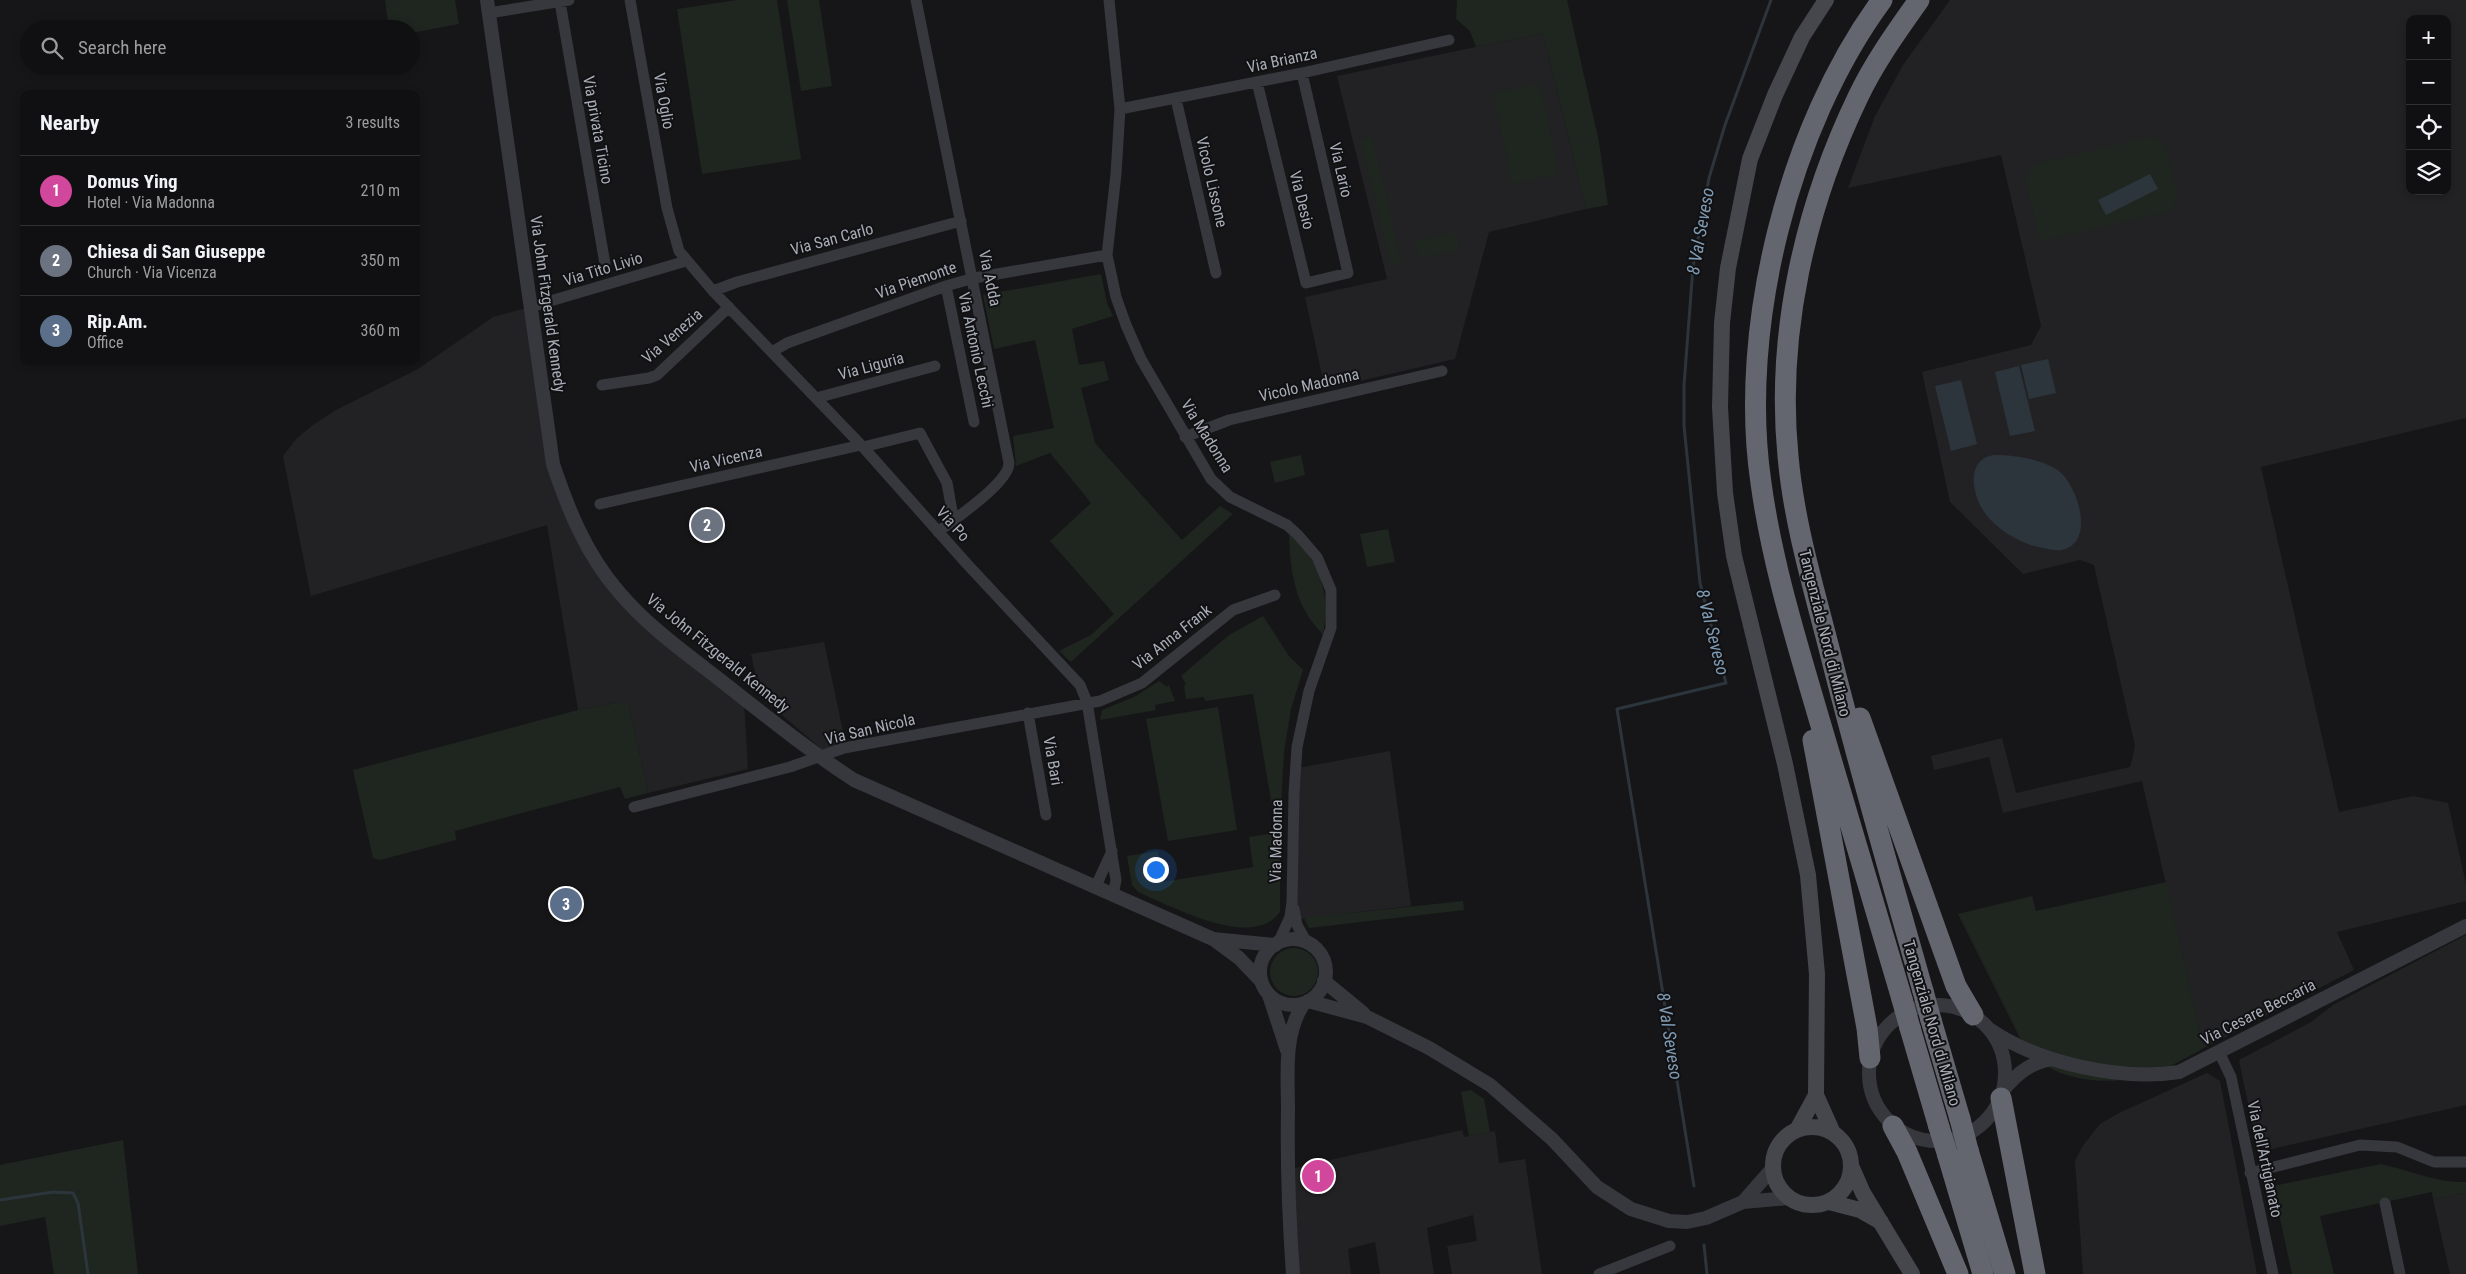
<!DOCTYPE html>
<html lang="en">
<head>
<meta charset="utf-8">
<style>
	:root { --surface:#101012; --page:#19191b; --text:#f1f3f6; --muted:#9c9d9f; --line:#303032; --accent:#f2b134 }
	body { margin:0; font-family:"Roboto Condensed",sans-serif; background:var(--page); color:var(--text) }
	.controls { position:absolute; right:15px; top:15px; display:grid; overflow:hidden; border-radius:10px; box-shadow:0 2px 8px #0003 }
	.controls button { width:45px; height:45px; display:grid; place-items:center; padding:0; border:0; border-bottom:1px solid var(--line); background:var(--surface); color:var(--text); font:25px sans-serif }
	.you { position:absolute; left:1155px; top:869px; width:18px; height:18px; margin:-12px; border:4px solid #fff; border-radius:50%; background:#1a73e8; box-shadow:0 0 0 8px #1a73e833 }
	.badge { display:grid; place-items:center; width:32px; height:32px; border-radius:50%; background:var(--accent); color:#fff; font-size:16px; font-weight:700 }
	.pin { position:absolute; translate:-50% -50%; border:2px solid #fff; box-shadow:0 1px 5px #0006 }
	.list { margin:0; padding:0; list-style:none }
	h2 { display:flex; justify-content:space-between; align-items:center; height:65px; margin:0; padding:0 20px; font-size:21px }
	h2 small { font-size:16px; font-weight:400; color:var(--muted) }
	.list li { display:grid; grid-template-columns:32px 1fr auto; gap:15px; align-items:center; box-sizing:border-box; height:70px; padding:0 20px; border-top:1px solid var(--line) }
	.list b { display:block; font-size:19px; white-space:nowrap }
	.list p { margin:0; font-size:16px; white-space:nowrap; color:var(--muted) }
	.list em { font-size:16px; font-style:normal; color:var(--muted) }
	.icon { flex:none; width:28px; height:28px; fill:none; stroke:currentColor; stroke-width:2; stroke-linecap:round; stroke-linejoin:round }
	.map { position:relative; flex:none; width:2466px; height:1274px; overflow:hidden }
	.search { position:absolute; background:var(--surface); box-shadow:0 2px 8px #0003; left:20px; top:20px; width:400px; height:55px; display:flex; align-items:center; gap:12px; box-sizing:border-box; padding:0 18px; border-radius:28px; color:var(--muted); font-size:19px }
	.panel { position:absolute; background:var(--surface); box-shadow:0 2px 8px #0003; left:20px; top:90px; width:400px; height:275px; border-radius:10px }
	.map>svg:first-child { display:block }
</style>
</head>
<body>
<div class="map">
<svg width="2466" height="1274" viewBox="0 0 2466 1274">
	<rect width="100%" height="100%" fill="#161618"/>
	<!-- built -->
	<path fill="#222225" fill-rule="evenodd" d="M1950,0H2466V418L2261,467L2339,812L2413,796L2448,803L2466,884V901L2337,932L2354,970L2204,1048L2142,781L2003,813L1989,757L1934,770L1931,756L2002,738L2016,793L2130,767L2135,746L2094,565L2080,560L2023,574L1950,502L1922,372L2031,345L2041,326L2001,155L1848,188L1875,116L1903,65ZM2410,19H2447V191H2410Z
		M1543,33L1586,209L1489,232L1455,359L1325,389L1305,297L1387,279L1337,76Z
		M530,307L553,464L617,591L744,702L748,769L648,793L628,701L578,710L547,525L311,596L283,456L297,438L313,425L336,410L418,369L493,317Z
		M824,642L846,745L825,752L760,696L751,654Z
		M1390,751L1411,906L1300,919L1295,898L1298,768Z
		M2466,935V1105L2258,1152L2239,1060L2311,1022L2333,1005Z
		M2207,1073L2220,1081L2257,1274H2083L2075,1161L2082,1147L2100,1124L2119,1113Z
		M1462,1130L1464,1137L1495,1131L1499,1163L1525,1159L1542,1274H1452L1447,1246L1477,1241L1473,1215L1427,1228L1434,1274H1380L1375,1242L1348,1249L1351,1274H1297L1291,1169Z
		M2466,1193V1274H2450L2433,1199Z"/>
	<!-- green -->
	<path fill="#1e261f" d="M385,0H455L459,24L411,33V29H389Z
		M737,0H777L801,159L702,174L677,9Z
		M787,0H819L832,86L801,91Z
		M1457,0H1567L1599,142L1608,205L1586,209L1543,33L1476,47L1470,31L1456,19Z
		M1540,83L1559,174L1512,184L1493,93Z
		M1372,136L1402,264L1391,266L1360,139Z
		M2154,136L2165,143L2178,198L2172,211L2040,241L2025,178L2034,164Z
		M1456,232L1460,250L1419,258L1415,240Z
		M1101,274L1107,303L1113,316L1072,329L1079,365L1104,361L1109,380L1081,388L1095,443L1182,540L1220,506L1233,514L1071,662L1059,651L1091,635L1114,614L1050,541L1091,503L1050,453L1016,466L1013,436L1054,428L1035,340L994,349L983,295Z
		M1301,455L1305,475L1275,483L1270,462Z
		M1388,529L1395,562L1367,567L1360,534Z
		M1289,534C1320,559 1331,596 1323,634C1295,608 1290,571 1289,534Z
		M1263,616L1289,656L1303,670L1291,709L1284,752L1280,824H1275L1253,694L1205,701L1204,697L1186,699L1184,686L1186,684L1181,676L1229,635Z
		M1159,681L1167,687L1169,685L1175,701L1155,705L1156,710L1100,720L1102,710L1134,697Z
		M628,701L648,793L625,799L620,787L455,831L456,840L380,860L373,858L353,770L578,710Z
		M1218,707L1237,830L1168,841L1146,719Z
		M1280,832V912C1252,951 1172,906 1138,892L1132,885L1127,856L1158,851L1163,882L1253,867L1249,837Z
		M2166,882L2204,1048C2189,1056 2174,1065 2159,1071C2121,1086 2070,1085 2037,1060C2031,1055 2026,1048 2022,1042L1958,914L2032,896L2036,911Z
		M1463,901L1464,910L1309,928L1304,918Z
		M1270 972a24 24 0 1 1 48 0a24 24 0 1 1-48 0Z
		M1471,1090L1484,1099L1490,1132L1469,1136L1461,1092Z
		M123,1140L138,1274H54L45,1217L0,1226V1165Z
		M2381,1164C2410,1170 2435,1183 2466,1182V1193L2433,1199L2432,1192L2320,1216L2334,1274H2292L2273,1186Z"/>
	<!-- water -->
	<path fill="#2c353c" d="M2150,174L2158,189L2106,215L2098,200Z
		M2048,359L2056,393L2029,399L2021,365Z
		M2019,366L2035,431L2010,436L1995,372Z
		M1961,380L1977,444L1951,451L1935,386Z
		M1994,455C2014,455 2043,459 2059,471C2077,485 2095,540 2065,549C2058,552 2050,549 2043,548C2023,545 1997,530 1985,513C1972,496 1965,459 1994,455Z"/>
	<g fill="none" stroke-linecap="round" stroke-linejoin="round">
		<!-- stream -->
		<path stroke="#2c353c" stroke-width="3" d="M1694,1186L1617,709L1726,683L1700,583L1684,426V385L1693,267L1709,178L1725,125L1771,0
			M0,1200L53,1192L73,1193L78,1203L88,1274
			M1704,1245L1707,1274"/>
		<!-- minor -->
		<path stroke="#37383d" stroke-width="11" d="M630,0L667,208L679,251L713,291L863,447L967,564L1080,685L1087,702L1116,880L1113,896
			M916,0L1009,463C1009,483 954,519 938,532
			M1109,0L1120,109L1116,174L1107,255L1116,297L1126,325L1141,359L1211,479L1230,497L1287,525L1298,535L1317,557L1331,590V628L1309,691L1297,747L1294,793L1292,902L1290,917L1278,943
			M560,2L605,264
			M489,13L569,0
			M1257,82L1306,283L1348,273L1302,73
			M1176,99L1216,273
			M1120,109L1302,73L1449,40
			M946,286L974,422
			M713,291L737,282L961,221
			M530,307L686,261
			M772,352L787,343L946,286L974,278L1107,255
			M602,385L649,378L657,375L729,307
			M816,398L935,366
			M1185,437L1229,420L1442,371
			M863,447L920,433L947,483L952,511L956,518
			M600,504L861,445
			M1028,713L1046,815
			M634,807L790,767L844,748L1100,701L1142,683L1233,610L1275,595
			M1095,888L1112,851
			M1294,909L1297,925L1307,943
			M2219,1052L2231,1077L2273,1274
			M2250,1173L2360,1145L2397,1147L2434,1162H2466
			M2385,1203L2400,1274
			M1599,1274L1670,1246"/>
		<!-- tertiary -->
		<path stroke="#37383d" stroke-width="14" d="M487,0L553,464C568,509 586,554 618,591C648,627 687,654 724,683C766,716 808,750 854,780L1213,939L1275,945
			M1260 972a33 33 0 1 1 66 0a33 33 0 1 1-66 0Z
			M1216,941L1239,958L1261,981
			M1324,981L1363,1013
			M1269,995L1287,1050
			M1308,1001L1367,1017L1429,1048L1490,1085L1552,1139L1597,1187L1631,1209L1669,1221L1687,1222L1706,1218L1743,1202L1789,1198
			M1869 1073a68 68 0 1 1 136 0a68 68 0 1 1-136 0Z
			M1989,1029C2038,1063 2120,1081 2179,1072L2466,926
			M2004,1089C2018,1073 2030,1063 2051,1059
			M1743,1202L1773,1168
			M1293,1274C1289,1219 1287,1165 1288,1110C1288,1075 1283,1034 1304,1003"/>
		<!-- secondary -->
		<path stroke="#45474d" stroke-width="16" d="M1826,0L1802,37L1775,95L1750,159L1728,268L1722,323L1720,407L1725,493L1734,556L1785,764L1808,875L1817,974L1816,1095L1833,1133
			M1773 1166a39 39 0 1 1 78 0a39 39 0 1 1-78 0Z
			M1797,1130L1816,1095
			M1852,1168L1863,1193L1912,1274
			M1829,1202L1860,1210L1881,1222"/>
		<!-- motorway -->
		<path stroke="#63666e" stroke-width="21" d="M1882,0C1789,126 1738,328 1761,483C1772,564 1797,643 1820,722C1848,814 1874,907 1902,999
			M1919,0C1897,31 1874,63 1858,97C1805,207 1776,334 1788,456C1794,525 1815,592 1832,660C1860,771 1892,881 1923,991
			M1860,718L1956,986L1973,1015
			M1813,740L1867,1028L1870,1058
			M1931,1020L1960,1119
			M1910,1028L1939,1127
			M2001,1098L2035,1274
			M1893,1126L1907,1152L1958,1274
			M1968,1150L2005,1274
			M1948,1156L1983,1274"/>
		<!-- motorway-bridge -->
		<path stroke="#63666e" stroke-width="21" d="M1923,991L1931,1020
			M1902,999L1910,1028
			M1960,1119L1968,1150
			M1939,1127L1948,1156"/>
	</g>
	<g text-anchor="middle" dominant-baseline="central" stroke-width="4" stroke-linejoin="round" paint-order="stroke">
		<!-- street labels -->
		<g font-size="16" fill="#a8adb8" stroke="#111113">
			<text transform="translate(1282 60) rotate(-12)">Via Brianza</text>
			<text transform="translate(664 101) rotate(80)">Via Oglio</text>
			<text transform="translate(598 130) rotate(80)">Via privata Ticino</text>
			<text transform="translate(1341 170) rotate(77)">Via Lario</text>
			<text transform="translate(1212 182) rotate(77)">Vicolo Lissone</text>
			<text transform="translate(1302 200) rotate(76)">Via Desio</text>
			<text transform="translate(832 239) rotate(-15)">Via San Carlo</text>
			<text transform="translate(603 269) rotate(-17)">Via Tito Livio</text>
			<text transform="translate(990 278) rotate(78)">Via Adda</text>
			<text transform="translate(916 280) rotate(-19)">Via Piemonte</text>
			<text transform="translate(548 304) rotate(82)">Via John Fitzgerald Kennedy</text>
			<text transform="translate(672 336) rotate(-41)">Via Venezia</text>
			<text transform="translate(976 350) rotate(78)">Via Antonio Lecchi</text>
			<text transform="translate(871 366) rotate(-15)">Via Liguria</text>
			<text transform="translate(1309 385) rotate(-13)">Vicolo Madonna</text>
			<text transform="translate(1207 436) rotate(58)">Via Madonna</text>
			<text transform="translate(726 459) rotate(-13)">Via Vicenza</text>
			<text transform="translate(953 524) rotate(48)">Via Po</text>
			<text transform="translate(1825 633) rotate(76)">Tangenziale Nord di Milano</text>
			<text transform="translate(1172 637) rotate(-38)">Via Anna Frank</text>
			<text transform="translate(718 653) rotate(39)">Via John Fitzgerald Kennedy</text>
			<text transform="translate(870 729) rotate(-13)">Via San Nicola</text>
			<text transform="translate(1053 761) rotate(80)">Via Bari</text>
			<text transform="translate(1276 841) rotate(-89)">Via Madonna</text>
			<text transform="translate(2258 1012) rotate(-27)">Via Cesare Beccaria</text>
			<text transform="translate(1932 1023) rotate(74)">Tangenziale Nord di Milano</text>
			<text transform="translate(2265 1159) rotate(78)">Via dell'Artigianato</text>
		</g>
		<!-- water labels -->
		<g font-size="18" font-style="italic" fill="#7f9bb3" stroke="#111113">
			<text transform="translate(1700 231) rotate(-80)">8 Val Seveso</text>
			<text transform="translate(1713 632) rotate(76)">8 Val Seveso</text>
			<text transform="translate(1670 1036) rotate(81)">8 Val Seveso</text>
		</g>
	</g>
</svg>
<div class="controls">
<button>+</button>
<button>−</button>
<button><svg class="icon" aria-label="locate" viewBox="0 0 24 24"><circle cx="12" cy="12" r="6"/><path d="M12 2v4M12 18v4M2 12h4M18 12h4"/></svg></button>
<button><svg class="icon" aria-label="layers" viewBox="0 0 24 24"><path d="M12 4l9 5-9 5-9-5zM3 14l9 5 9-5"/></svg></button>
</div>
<div class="you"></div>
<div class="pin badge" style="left:1318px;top:1176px;background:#d1479c">1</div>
<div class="pin badge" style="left:707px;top:525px;background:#6b7280">2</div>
<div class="pin badge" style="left:566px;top:904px;background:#5c6f8a">3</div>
<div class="search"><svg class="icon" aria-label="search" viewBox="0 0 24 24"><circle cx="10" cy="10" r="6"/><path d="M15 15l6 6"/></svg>Search here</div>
<section class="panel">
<h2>Nearby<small>3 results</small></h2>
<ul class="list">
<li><span class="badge" style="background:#d1479c">1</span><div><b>Domus Ying</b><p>Hotel · Via Madonna</p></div><em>210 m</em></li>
<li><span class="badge" style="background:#6b7280">2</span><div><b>Chiesa di San Giuseppe</b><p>Church · Via Vicenza</p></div><em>350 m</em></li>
<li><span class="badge" style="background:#5c6f8a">3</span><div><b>Rip.Am.</b><p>Office</p></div><em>360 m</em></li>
</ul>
</section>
</div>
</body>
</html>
